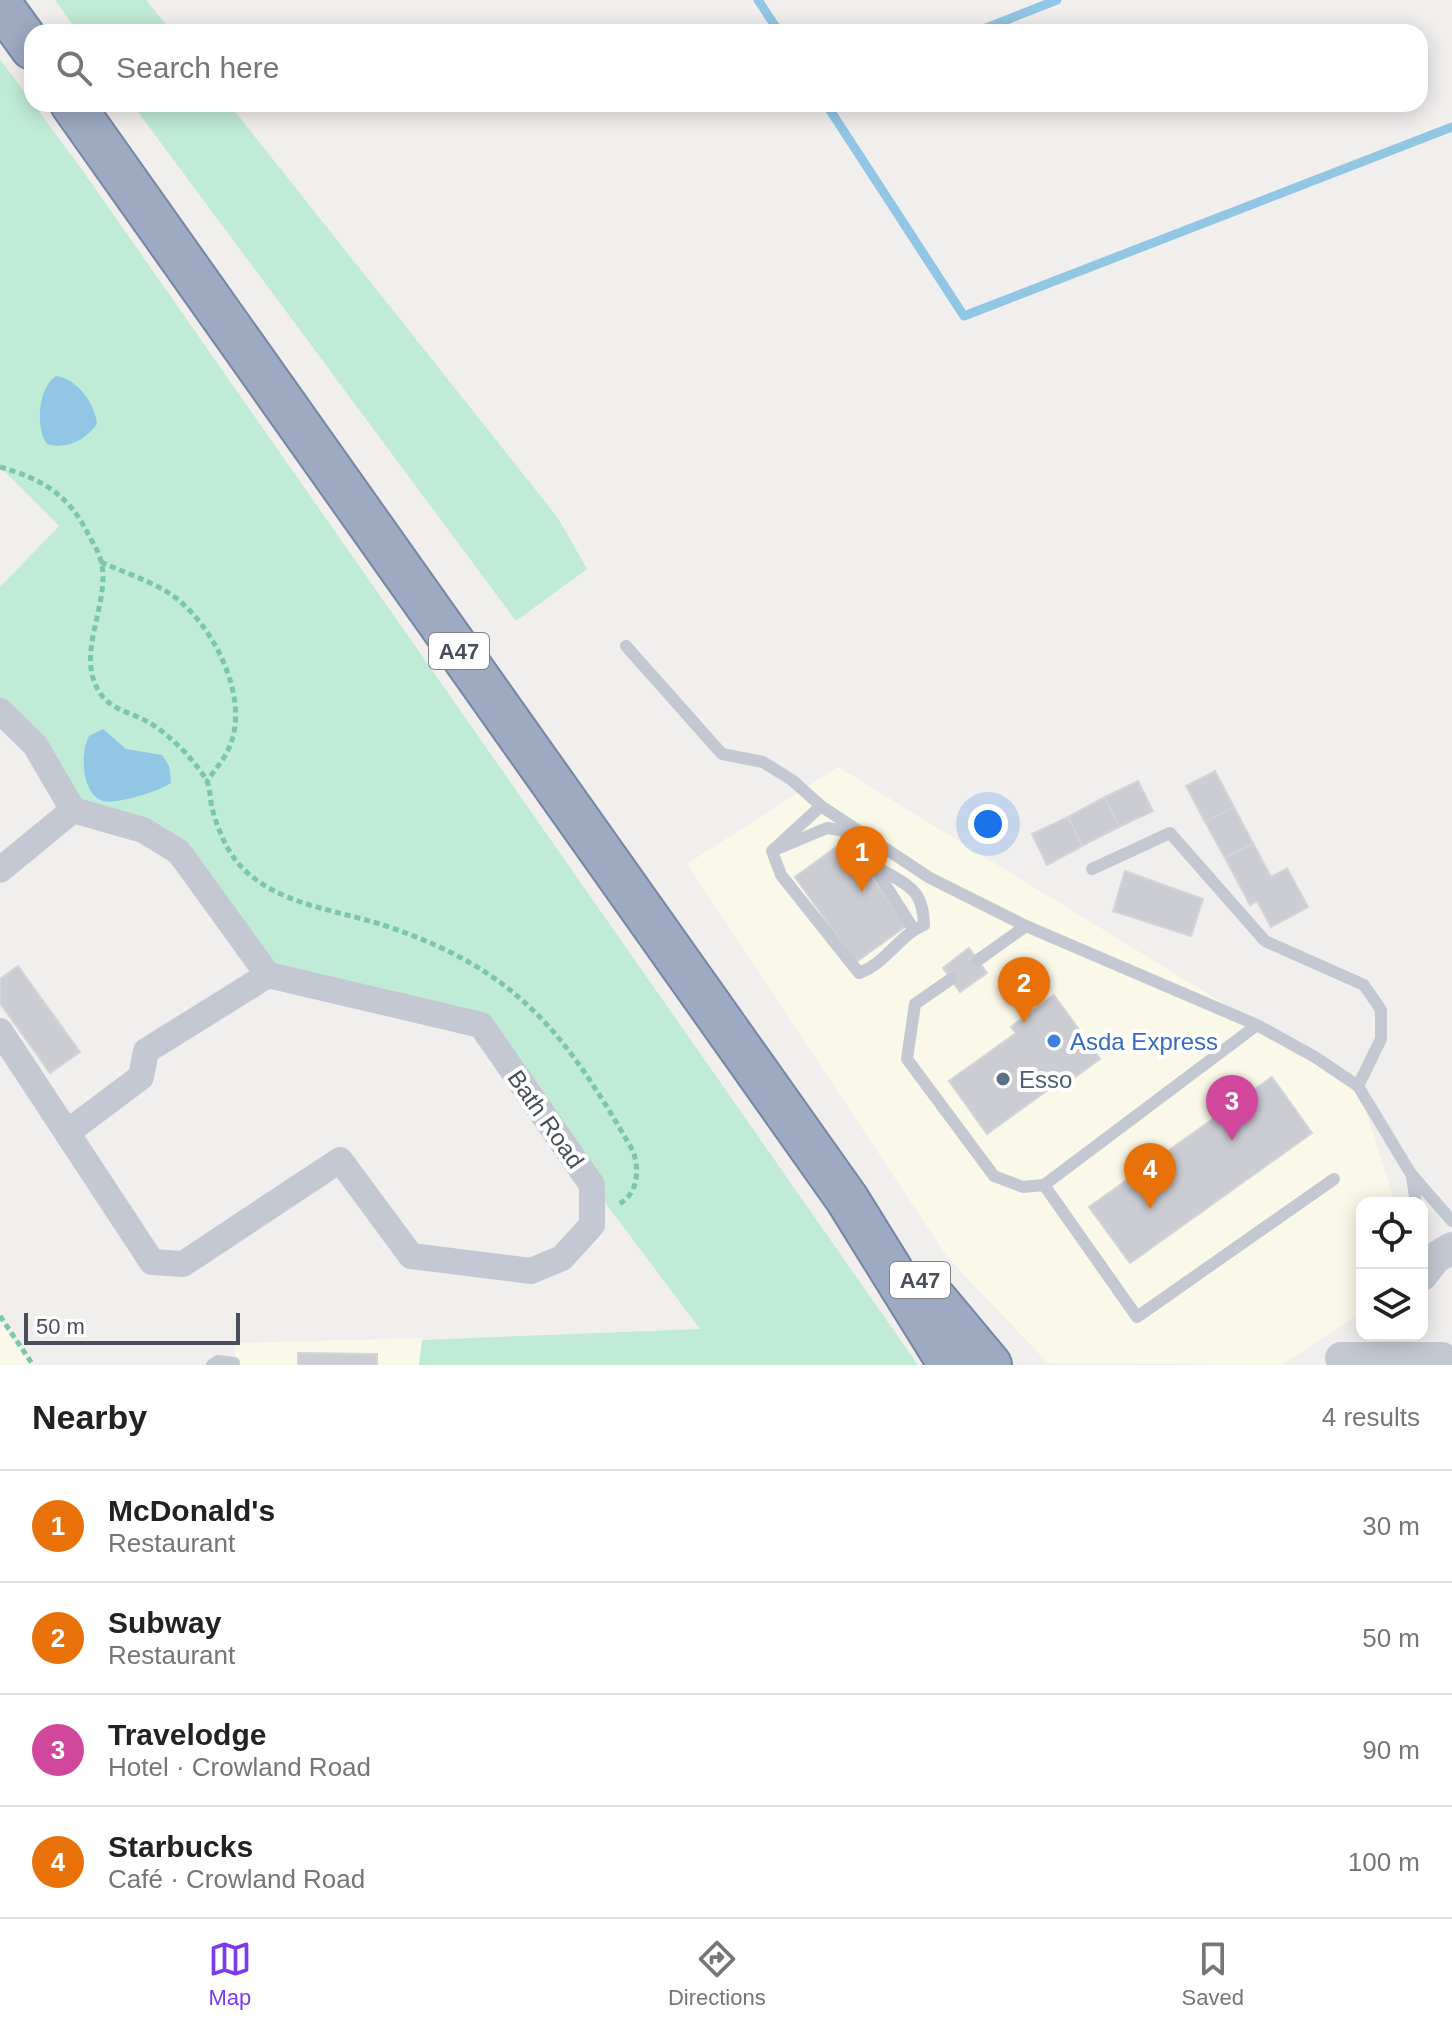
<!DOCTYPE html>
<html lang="en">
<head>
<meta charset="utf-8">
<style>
	:root { --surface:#fff; --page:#f2f2f2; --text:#222; --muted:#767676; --line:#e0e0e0; --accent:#7c3aed }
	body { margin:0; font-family:Arial,sans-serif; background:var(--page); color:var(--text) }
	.controls { position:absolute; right:24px; bottom:24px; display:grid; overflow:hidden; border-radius:16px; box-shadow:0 4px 20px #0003 }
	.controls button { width:72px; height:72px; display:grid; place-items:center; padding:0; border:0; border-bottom:2px solid var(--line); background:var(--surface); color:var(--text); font:40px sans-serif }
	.scale { position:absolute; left:24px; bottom:20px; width:216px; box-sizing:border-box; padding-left:8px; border:4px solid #484f5a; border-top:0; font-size:22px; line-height:28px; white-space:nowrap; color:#484f5a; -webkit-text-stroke:6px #fff; paint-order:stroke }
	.you { position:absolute; left:988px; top:824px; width:28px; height:28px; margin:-20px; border:6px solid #fff; border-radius:50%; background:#1a73e8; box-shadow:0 0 0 12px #1a73e833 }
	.badge { display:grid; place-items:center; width:52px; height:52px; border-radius:50%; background:var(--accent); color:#fff; font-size:26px; font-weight:700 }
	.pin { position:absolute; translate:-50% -66px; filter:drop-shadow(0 2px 4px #0008) }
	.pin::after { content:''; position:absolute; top:42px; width:28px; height:24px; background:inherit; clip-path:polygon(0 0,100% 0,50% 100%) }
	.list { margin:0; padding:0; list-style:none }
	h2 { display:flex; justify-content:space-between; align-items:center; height:104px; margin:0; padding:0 32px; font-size:34px }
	h2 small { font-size:26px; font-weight:400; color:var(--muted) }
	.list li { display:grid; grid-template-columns:52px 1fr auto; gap:24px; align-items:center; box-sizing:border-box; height:112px; padding:0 32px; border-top:2px solid var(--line) }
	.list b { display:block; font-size:30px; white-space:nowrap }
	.list p { margin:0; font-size:26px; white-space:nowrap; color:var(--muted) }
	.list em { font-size:26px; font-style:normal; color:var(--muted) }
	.icon { flex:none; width:44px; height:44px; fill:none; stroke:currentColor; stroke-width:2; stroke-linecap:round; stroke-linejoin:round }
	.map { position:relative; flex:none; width:1452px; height:1365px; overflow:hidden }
	.search { position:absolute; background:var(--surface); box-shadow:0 4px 20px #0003; left:24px; right:24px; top:24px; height:88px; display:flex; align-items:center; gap:20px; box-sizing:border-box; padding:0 28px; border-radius:24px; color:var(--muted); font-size:30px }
	.sheet { height:552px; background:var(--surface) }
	nav { display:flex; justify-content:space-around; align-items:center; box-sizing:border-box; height:112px; border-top:2px solid var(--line); background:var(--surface); font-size:22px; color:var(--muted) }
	nav a { display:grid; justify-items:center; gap:4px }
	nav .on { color:var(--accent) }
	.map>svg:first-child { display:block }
</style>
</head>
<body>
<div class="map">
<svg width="1452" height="1365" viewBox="0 0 1452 1365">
	<rect width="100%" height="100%" fill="#f1efee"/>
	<!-- commercial -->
	<path fill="#faf8e9" d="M838,767L1358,1086L1395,1203H1362V1313L1281,1365L1048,1363L948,1258L687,864Z
		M0,1316L10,1336L33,1365H0Z
		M422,1338L419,1365H234L236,1343Z"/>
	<!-- green -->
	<path fill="#c0ebd7" d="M55,0H146L172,32H78Z
		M0,59L83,171L918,1365H419L422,1340L700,1329L592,1185L481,1025L268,975L143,830L73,810L0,711V587L59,526L0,467Z
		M132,104H229L558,518L587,569L516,621Z"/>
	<!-- water -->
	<path fill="#91c6e4" d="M56,376C78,379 95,404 97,424C86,440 66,450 47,444C35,427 38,388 56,376Z
		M103,729L126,749L162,755L169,766L171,783C160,791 115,805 103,801C81,793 80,753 89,736Z"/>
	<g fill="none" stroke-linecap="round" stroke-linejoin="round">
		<!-- stream -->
		<path stroke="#91c6e4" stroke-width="9" d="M758,0L779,32
			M976,32L1057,0
			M826,104L964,316L1452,127"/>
	</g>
	<!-- building -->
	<path fill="#cccdd3" stroke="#d3d4d9" stroke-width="2" d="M1215,771L1234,807L1205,822L1186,786Z
		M1138,781L1153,811L1119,827L1105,797Z
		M1105,797L1119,827L1082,846L1068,817Z
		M1234,807L1253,843L1225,858L1205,822Z
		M1068,817L1082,846L1047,865L1032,834Z
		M846,840L906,926L856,962L795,877Z
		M1253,843L1271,877L1287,868L1308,907L1271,927L1257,901L1250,905L1225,858Z
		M1125,871L1203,899L1191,936L1113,911Z
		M969,948L987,973L960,992L943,968Z
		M18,966L80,1052L50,1073L0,1003V979Z
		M1054,995L1100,1059L1056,1091L1052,1087L987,1134L949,1081L1016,1033L1011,1027Z
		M1272,1077L1312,1133L1130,1263L1089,1207Z
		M298,1353L377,1354V1365H298Z"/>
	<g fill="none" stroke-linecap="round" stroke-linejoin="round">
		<defs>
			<path id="trunk" d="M0,4L32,48
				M72,104L847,1199L950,1365
				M935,1299L990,1365"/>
		</defs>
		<!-- trunk casing -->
		<use href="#trunk" stroke="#7685a5" stroke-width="46"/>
		<!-- path -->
		<path stroke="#7bc6ac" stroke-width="5" stroke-dasharray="6 4" stroke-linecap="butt" d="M0,467C39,478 65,492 85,528C90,538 98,550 101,561C112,604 71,658 103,697C115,711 135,714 150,723C170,735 193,759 206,779C210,786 210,799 212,808C219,833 229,858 250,875C287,906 341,911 386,926C518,970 566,1034 633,1151C640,1171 638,1195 617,1205
			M101,562C123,572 148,580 169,593C212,621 253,700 228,750C223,761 214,771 207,781
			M0,1316L33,1365"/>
		<!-- service -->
		<path stroke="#c3c8d2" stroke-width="12" d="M626,646L722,754L763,762L792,780L821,806
			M827,828L852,832L914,930C894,944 882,965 859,973L781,875L772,851Z
			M772,851L821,806L930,878L1026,926L1257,1025L1315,1057L1358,1086L1411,1174L1452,1221
			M877,867C906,885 923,887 924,925L914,930
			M1092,869L1170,833L1265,941L1364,985L1381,1010V1039L1358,1086
			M978,960L1026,926
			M951,979L915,1004L907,1059L994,1176L1023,1187L1044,1185
			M1257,1025L1044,1185L1137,1317L1334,1179
			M1412,1177L1416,1203
			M212,1365L218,1361L234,1363"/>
		<!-- minor -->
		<path stroke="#c3c8d2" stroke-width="26" d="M0,711L35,745L73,810L0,870
			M0,1031L152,1262L183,1264L340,1160L411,1256L531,1271L562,1258L592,1225V1185L481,1025L268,975L179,852L143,830L73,810
			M69,1131L141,1077L146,1051L268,975"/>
		<!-- tertiary -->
		<path stroke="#c3c8d2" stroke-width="32" d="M1422,1275L1435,1258L1452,1248
			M1341,1358H1442"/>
		<!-- trunk -->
		<use href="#trunk" stroke="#9daac2" stroke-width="42"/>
	</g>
	<!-- markers -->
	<circle fill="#3f7fe0" stroke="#fff" stroke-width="3" cx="1054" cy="1041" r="8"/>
	<circle fill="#5c6f8a" stroke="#fff" stroke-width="3" cx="1003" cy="1079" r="8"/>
	<g text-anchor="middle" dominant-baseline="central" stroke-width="8" stroke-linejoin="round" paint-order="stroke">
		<!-- shield labels -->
		<g fill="#fff" stroke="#7f848c" stroke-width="2">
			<rect x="429" y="633" width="60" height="36" rx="6"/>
			<rect x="890" y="1262" width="60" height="36" rx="6"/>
		</g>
		<g font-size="22" font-weight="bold" fill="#484f5a">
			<text x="459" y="651">A47</text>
			<text x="920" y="1280">A47</text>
		</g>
		<!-- shop labels -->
		<g font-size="24" fill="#366cbe" stroke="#fff" text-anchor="start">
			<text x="1070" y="1041">Asda Express</text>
		</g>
		<!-- service labels -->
		<g font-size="24" fill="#4e5e75" stroke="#fff" text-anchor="start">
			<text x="1019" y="1079">Esso</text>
		</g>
		<!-- street labels -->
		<g font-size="24" fill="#484f5a" stroke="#fff">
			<text transform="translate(546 1119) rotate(55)">Bath Road</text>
		</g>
	</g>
</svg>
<div class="controls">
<button><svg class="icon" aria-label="locate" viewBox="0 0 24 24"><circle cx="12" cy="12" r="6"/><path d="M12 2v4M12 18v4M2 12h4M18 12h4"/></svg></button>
<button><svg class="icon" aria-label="layers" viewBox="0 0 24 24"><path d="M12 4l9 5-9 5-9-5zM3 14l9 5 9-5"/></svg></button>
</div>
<div class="scale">50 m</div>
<div class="you"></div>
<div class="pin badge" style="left:862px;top:892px;background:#e8710a">1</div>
<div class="pin badge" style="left:1024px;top:1023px;background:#e8710a">2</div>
<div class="pin badge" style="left:1232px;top:1141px;background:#d1479c">3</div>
<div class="pin badge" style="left:1150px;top:1209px;background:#e8710a">4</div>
<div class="search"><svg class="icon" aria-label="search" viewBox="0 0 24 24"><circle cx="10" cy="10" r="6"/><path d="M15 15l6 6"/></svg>Search here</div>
</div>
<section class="sheet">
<h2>Nearby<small>4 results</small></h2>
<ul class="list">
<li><span class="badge" style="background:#e8710a">1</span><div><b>McDonald's</b><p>Restaurant</p></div><em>30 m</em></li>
<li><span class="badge" style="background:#e8710a">2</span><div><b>Subway</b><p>Restaurant</p></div><em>50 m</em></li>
<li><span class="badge" style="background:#d1479c">3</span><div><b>Travelodge</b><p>Hotel · Crowland Road</p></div><em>90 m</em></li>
<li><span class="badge" style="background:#e8710a">4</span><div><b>Starbucks</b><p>Café · Crowland Road</p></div><em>100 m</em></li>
</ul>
</section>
<nav>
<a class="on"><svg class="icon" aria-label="map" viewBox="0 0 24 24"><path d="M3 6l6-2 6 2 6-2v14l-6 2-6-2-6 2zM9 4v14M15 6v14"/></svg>Map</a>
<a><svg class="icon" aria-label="directions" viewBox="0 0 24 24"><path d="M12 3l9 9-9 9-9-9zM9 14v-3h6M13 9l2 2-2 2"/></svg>Directions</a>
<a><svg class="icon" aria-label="saved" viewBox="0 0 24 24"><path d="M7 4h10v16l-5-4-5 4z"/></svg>Saved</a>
</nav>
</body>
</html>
